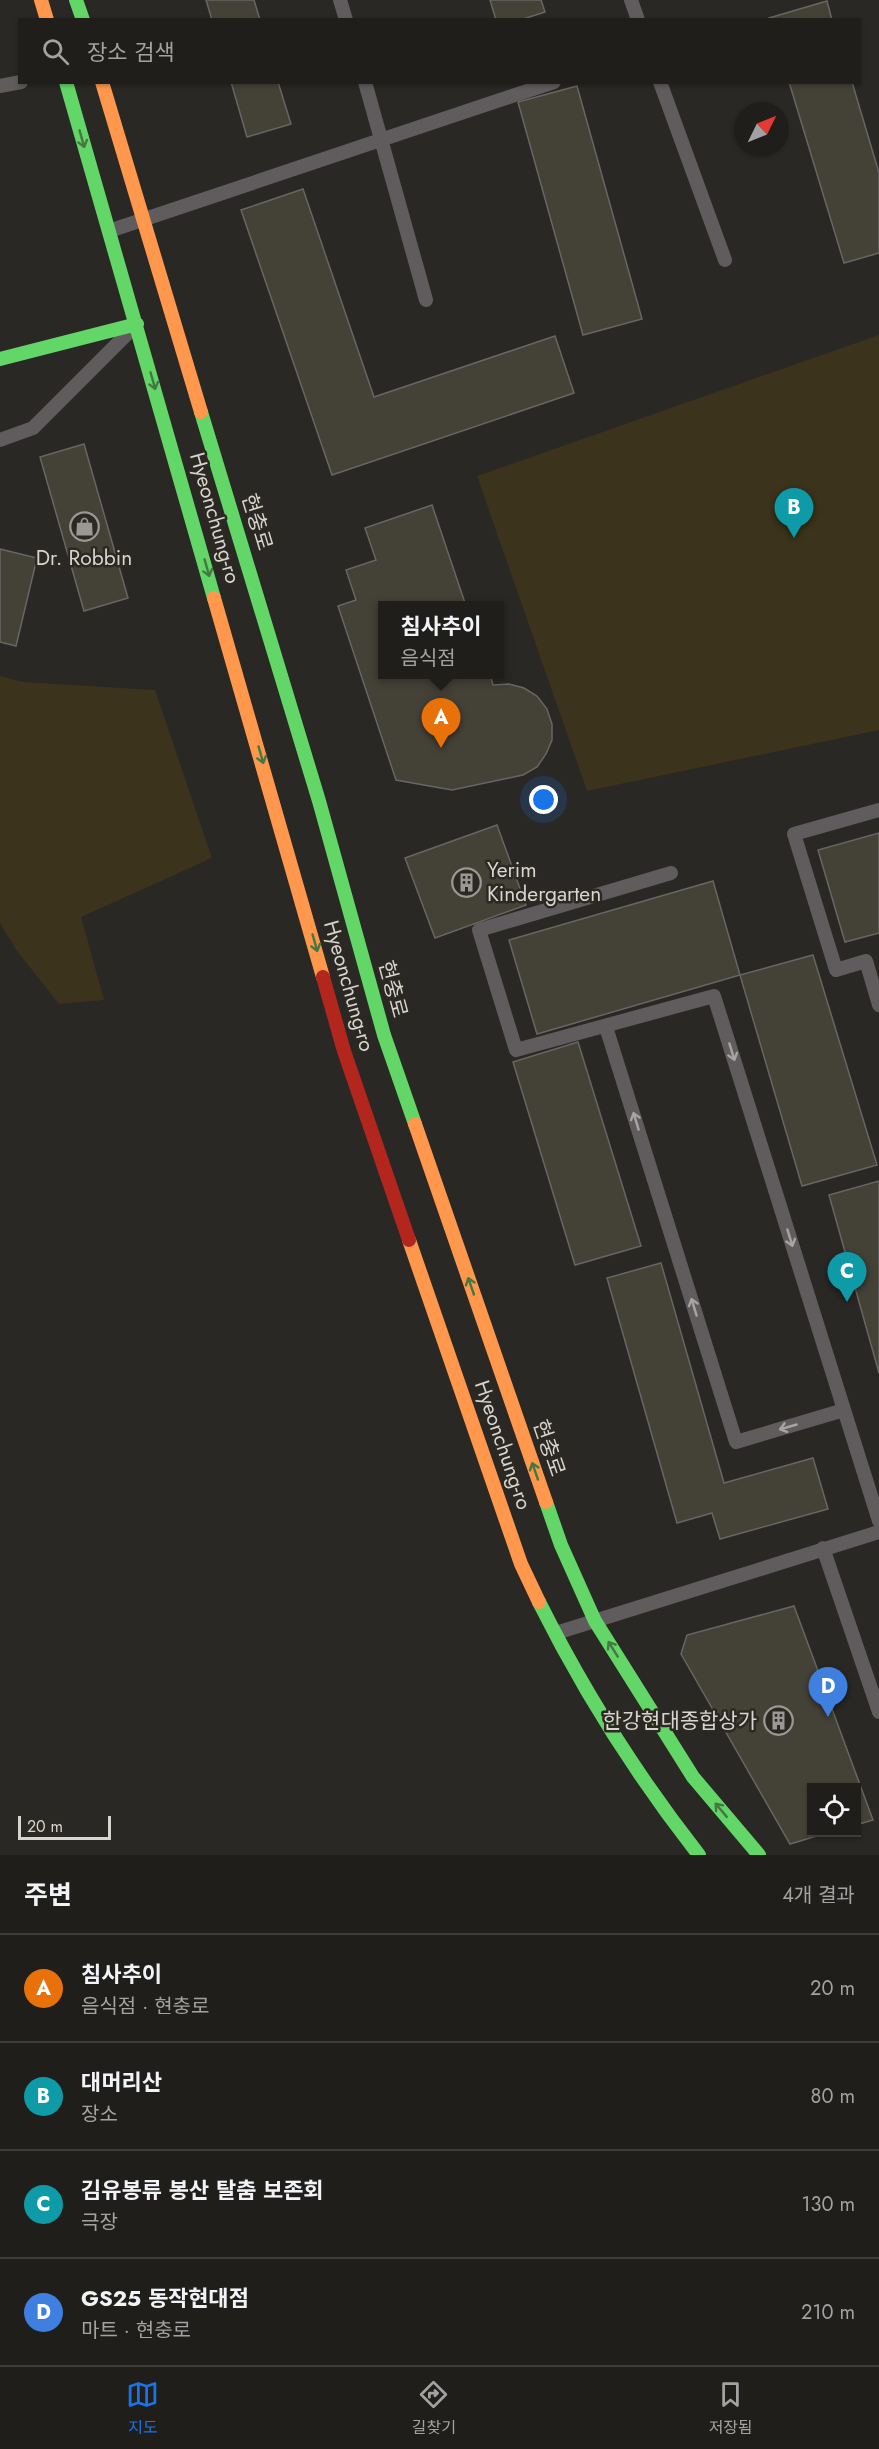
<!DOCTYPE html>
<html lang="ko">
<head>
<meta charset="utf-8">
<style>
	:root { --surface:#201e1b; --page:#2d2b28; --text:#f1f3f6; --muted:#a2a2a3; --line:#3d3c3a; --accent:#1a73e8 }
	body { margin:0; font-family:Jost,"Noto Sans KR",sans-serif; background:var(--page); color:var(--text) }
	.controls { position:absolute; right:18px; bottom:18px; display:grid; overflow:hidden; border-radius:0px; box-shadow:0 2px 4px #0004 }
	.controls button { width:54px; height:54px; display:grid; place-items:center; padding:0; border:0; border-bottom:2px solid var(--line); background:var(--surface); color:var(--text); font:30px sans-serif }
	.compass { position:absolute; left:735px; top:102px; width:54px; height:54px; border-radius:50%; background:var(--surface); box-shadow:0 2px 4px #0004; rotate:47deg }
	.scale { position:absolute; left:18px; bottom:15px; width:93px; box-sizing:border-box; padding-left:6px; border:3px solid #d7d5d0; border-top:0; font-size:16px; line-height:21px; white-space:nowrap; color:#d7d5d0; -webkit-text-stroke:4px #2c2922; paint-order:stroke }
	.you { position:absolute; left:544px; top:800px; width:21px; height:21px; margin:-15px; border:4px solid #fff; border-radius:50%; background:#1a73e8; box-shadow:0 0 0 9px #1a73e833 }
	.badge { display:grid; place-items:center; width:39px; height:39px; border-radius:50%; background:var(--accent); color:#fff; font-size:20px; font-weight:700 }
	.pin { position:absolute; translate:-50% -50px; filter:drop-shadow(0 2px 3px #0008) }
	.pin::after { content:''; position:absolute; top:32px; width:21px; height:18px; background:inherit; clip-path:polygon(0 0,100% 0,50% 100%) }
	.popup { position:absolute; left:378px; top:601px; width:126px; height:78px; box-sizing:border-box; display:grid; place-content:center; border-radius:0px; background:var(--surface); filter:drop-shadow(0 2px 4px #0005); font-size:20px; white-space:nowrap; color:var(--muted) }
	.popup b { font-size:22px; color:var(--text) }
	.popup::after { content:''; position:absolute; left:50%; top:100%; margin-left:-12px; border:12px solid transparent; border-top-color:var(--surface) }
	.list { margin:0; padding:0; list-style:none }
	h2 { display:flex; justify-content:space-between; align-items:center; height:78px; margin:0; padding:0 24px; font-size:26px }
	h2 small { font-size:20px; font-weight:400; color:var(--muted) }
	.list li { display:grid; grid-template-columns:39px 1fr auto; gap:18px; align-items:center; box-sizing:border-box; height:108px; padding:0 24px; border-top:2px solid var(--line) }
	.list b { display:block; font-size:22px; white-space:nowrap }
	.list p { margin:0; font-size:20px; white-space:nowrap; color:var(--muted) }
	.list em { font-size:20px; font-style:normal; color:var(--muted) }
	.icon { flex:none; width:33px; height:33px; fill:none; stroke:currentColor; stroke-width:2; stroke-linecap:round; stroke-linejoin:round }
	.map { position:relative; flex:none; width:879px; height:1855px; overflow:hidden }
	.search { position:absolute; background:var(--surface); box-shadow:0 2px 4px #0004; left:18px; right:18px; top:18px; height:66px; display:flex; align-items:center; gap:15px; box-sizing:border-box; padding:0 21px; border-radius:0px; color:var(--muted); font-size:22px }
	.sheet { height:510px; background:var(--surface) }
	nav { display:flex; justify-content:space-around; align-items:center; box-sizing:border-box; height:84px; border-top:2px solid var(--line); background:var(--surface); font-size:16px; color:var(--muted) }
	nav a { display:grid; justify-items:center; gap:3px }
	nav .on { color:var(--accent) }
	.map>svg:first-child { display:block }
</style>
</head>
<body>
<div class="map">
<svg width="879" height="1855" viewBox="0 0 879 1855">
	<rect width="100%" height="100%" fill="#2a2824"/>
	<!-- green -->
	<path fill="#3b331b" d="M879,335V730L587,791L477,476Z
		M0,676L22,682L155,690L212,858L81,917L104,1000L59,1004L17,951L0,923Z"/>
	<!-- building -->
	<path fill="#444137" stroke="#686663" stroke-width="1.5" d="M206,0H254L260,20H212Z
		M490,0H541L545,12L520,20H496Z
		M827,1L832,20H770L769,18Z
		M231,82H278L291,124L247,137Z
		M789,82H852L879,173V253L844,263Z
		M577,86L642,319L583,335L518,102Z
		M303,189L374,397L555,336L574,393L332,475L241,210Z
		M84,444L128,598L84,611L40,457Z
		M432,505L466,606H382V674H490L493,685L509,684L524,688L537,696L547,709L552,724V740L546,754L537,767L523,775L452,790L396,780L338,606L356,600L346,570L376,560L365,528Z
		M0,549L37,558L16,646L0,642Z
		M497,825L526,905L435,938L405,858Z
		M879,833V933L845,942L818,850Z
		M713,881L740,975L537,1034L509,940Z
		M813,955L877,1165L802,1186L740,975Z
		M578,1042L641,1246L575,1265L513,1062Z
		M879,1181V1373L829,1195Z
		M661,1263L724,1483L813,1458L828,1509L720,1539L712,1513L677,1523L607,1278Z
		M794,1606L873,1820L856,1825V1788H812V1832H830L790,1844L681,1654L687,1635Z"/>
	<g fill="none" stroke-linecap="round" stroke-linejoin="round">
		<!-- lane -->
		<path stroke="#605c5e" stroke-width="14" d="M340,0L346,20
			M631,0L638,20
			M365,82L426,300
			M660,82L725,260
			M0,86L21,82
			M109,231L554,82
			M0,440L33,428L127,334
			M879,810L794,834L836,970L866,961L879,1005
			M671,873L479,930L516,1050L714,996L879,1521
			M606,1027L736,1442L844,1410
			M823,1548L879,1712
			M556,1633L879,1532"/>
		<!-- fast -->
		<path stroke="#63d668" stroke-width="14" d="M76,0L83,20
			M66,82L214,598
			M0,359L137,324
			M201,412L319,801L384,1035L415,1124
			M546,1502L561,1545L595,1621L693,1777L759,1855
			M539,1602C584,1692 637,1776 699,1855"/>
		<!-- slow -->
		<path stroke="#ff974d" stroke-width="14" d="M41,0L47,20
			M102,82L201,412
			M214,598L323,977
			M415,1124L546,1502
			M409,1240L521,1564L539,1602"/>
		<!-- jam -->
		<path stroke="#b3261e" stroke-width="14" d="M323,977L344,1051L409,1240"/>
	</g>
	<!-- one-way arrows -->
	<defs><path id="oneway-shaft" d="M-6 0H5M1.5-3L5.5 0L1.5 3" fill="none" stroke-width="1.6" stroke-linecap="round" stroke-linejoin="round" transform="scale(1.5)"/></defs>
	<g stroke="#457742">
		<use href="#oneway-shaft" transform="translate(82 139) rotate(74)"/>
		<use href="#oneway-shaft" transform="translate(153 381) rotate(74)"/>
		<use href="#oneway-shaft" transform="translate(207 568) rotate(74)"/>
		<use href="#oneway-shaft" transform="translate(261 755) rotate(74)"/>
		<use href="#oneway-shaft" transform="translate(315 943) rotate(74)"/>
		<use href="#oneway-shaft" transform="translate(471 1286) rotate(-109)"/>
		<use href="#oneway-shaft" transform="translate(535 1471) rotate(-109)"/>
		<use href="#oneway-shaft" transform="translate(613 1649) rotate(-122)"/>
		<use href="#oneway-shaft" transform="translate(721 1810) rotate(-130)"/>
	</g>
	<g stroke="#a7a5a2">
		<use href="#oneway-shaft" transform="translate(732 1052) rotate(73)"/>
		<use href="#oneway-shaft" transform="translate(636 1121) rotate(-107)"/>
		<use href="#oneway-shaft" transform="translate(790 1238) rotate(73)"/>
		<use href="#oneway-shaft" transform="translate(694 1307) rotate(-107)"/>
		<use href="#oneway-shaft" transform="translate(788 1427) rotate(164)"/>
	</g>
	<!-- icons -->
	<defs>
		<symbol id="shop-ring" viewBox="-11 -11 22 22"><circle r="9.5" fill="#2c2922" stroke="#9a9894" stroke-width="1.5"/><path d="M-5-2.5h2.3a2.7 3.5 0 0 1 5.4 0H5L5.5 6h-11ZM-1.5-2.5h3a1.5 2.3 0 0 0-3 0Z" fill="#9a9894"/></symbol>
		<symbol id="building-ring" viewBox="-11 -11 22 22"><circle r="9.5" fill="#2c2922" stroke="#9a9894" stroke-width="1.5"/><path d="M-4-6H4V6H1V3H-1V6H-4ZM-2.5-4.3h1.7v1.8h-1.7ZM.8-4.3h1.7v1.8H.8ZM-2.5-1h1.7V.8h-1.7ZM.8-1h1.7V.8H.8Z" fill="#9a9894"/></symbol>
	</defs>
	<g fill-rule="evenodd">
		<use href="#shop-ring" x="68" y="510" width="33" height="33"/>
		<use href="#building-ring" x="450" y="866" width="33" height="33"/>
		<use href="#building-ring" x="762" y="1704" width="33" height="33"/>
	</g>
	<g text-anchor="middle" dominant-baseline="central" stroke-width="5" stroke-linejoin="round" paint-order="stroke">
		<!-- street labels -->
		<g font-size="21" fill="#d7d5d0" stroke="#2c2922">
			<text transform="translate(215 518) rotate(74)">Hyeonchung-ro</text>
			<text transform="translate(257 522) rotate(73)">현충로</text>
			<text transform="translate(349 986) rotate(74)">Hyeonchung-ro</text>
			<text transform="translate(393 989) rotate(75)">현충로</text>
			<text transform="translate(503 1445) rotate(71)">Hyeonchung-ro</text>
			<text transform="translate(549 1448) rotate(71)">현충로</text>
		</g>
		<!-- poi labels -->
		<g font-size="21" fill="#d7d5d0" stroke="#2c2922">
			<text x="84" y="558">Dr. Robbin</text>
			<text x="487" y="870" text-anchor="start">Yerim<tspan x="487" dy="24">Kindergarten</tspan></text>
			<text x="757" y="1721" text-anchor="end">한강현대종합상가</text>
		</g>
	</g>
</svg>
<div class="controls">
<button><svg class="icon" aria-label="locate" viewBox="0 0 24 24"><circle cx="12" cy="12" r="6"/><path d="M12 2v4M12 18v4M2 12h4M18 12h4"/></svg></button>
</div>
<svg class="compass" viewBox="-18 -18 36 36"><path d="M0-13l5 13h-10z" fill="#e53935"/><path d="M0 13l5-13h-10z" fill="#a2a2a3"/></svg>
<div class="scale">20 m</div>
<div class="you"></div>
<div class="pin badge" style="left:441px;top:748px;background:#e8710a">A</div>
<div class="popup"><b>침사추이</b>음식점</div>
<div class="pin badge" style="left:794px;top:538px;background:#0f9aa8">B</div>
<div class="pin badge" style="left:847px;top:1302px;background:#0f9aa8">C</div>
<div class="pin badge" style="left:828px;top:1717px;background:#3f7fe0">D</div>
<div class="search"><svg class="icon" aria-label="search" viewBox="0 0 24 24"><circle cx="10" cy="10" r="6"/><path d="M15 15l6 6"/></svg>장소 검색</div>
</div>
<section class="sheet">
<h2>주변<small>4개 결과</small></h2>
<ul class="list">
<li><span class="badge" style="background:#e8710a">A</span><div><b>침사추이</b><p>음식점 · 현충로</p></div><em>20 m</em></li>
<li><span class="badge" style="background:#0f9aa8">B</span><div><b>대머리산</b><p>장소</p></div><em>80 m</em></li>
<li><span class="badge" style="background:#0f9aa8">C</span><div><b>김유봉류 봉산 탈춤 보존회</b><p>극장</p></div><em>130 m</em></li>
<li><span class="badge" style="background:#3f7fe0">D</span><div><b>GS25 동작현대점</b><p>마트 · 현충로</p></div><em>210 m</em></li>
</ul>
</section>
<nav>
<a class="on"><svg class="icon" aria-label="map" viewBox="0 0 24 24"><path d="M3 6l6-2 6 2 6-2v14l-6 2-6-2-6 2zM9 4v14M15 6v14"/></svg>지도</a>
<a><svg class="icon" aria-label="directions" viewBox="0 0 24 24"><path d="M12 3l9 9-9 9-9-9zM9 14v-3h6M13 9l2 2-2 2"/></svg>길찾기</a>
<a><svg class="icon" aria-label="saved" viewBox="0 0 24 24"><path d="M7 4h10v16l-5-4-5 4z"/></svg>저장됨</a>
</nav>
</body>
</html>
